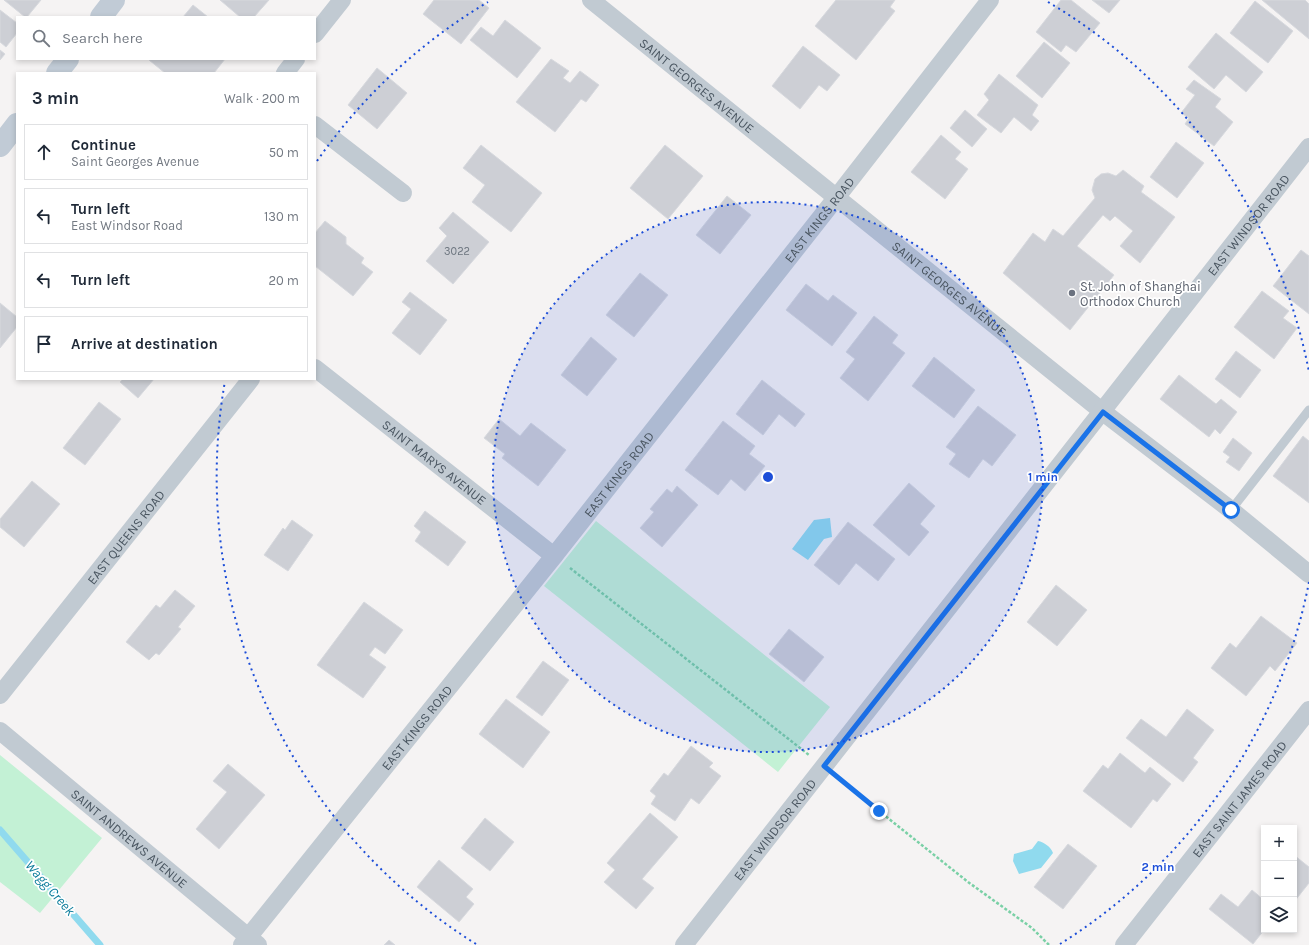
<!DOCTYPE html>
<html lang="en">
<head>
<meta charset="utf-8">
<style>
	:root { --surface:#fff; --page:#f2f2f3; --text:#1f2937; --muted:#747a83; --line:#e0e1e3 }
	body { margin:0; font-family:Karla,sans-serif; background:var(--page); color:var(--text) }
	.controls { position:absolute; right:12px; bottom:12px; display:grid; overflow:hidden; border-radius:0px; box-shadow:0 2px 6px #0003 }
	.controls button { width:36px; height:36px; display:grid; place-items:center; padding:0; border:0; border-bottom:1px solid var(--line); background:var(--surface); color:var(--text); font:20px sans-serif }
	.stop { position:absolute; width:12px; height:12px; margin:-9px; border:3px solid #1a73e8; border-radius:50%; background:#fff }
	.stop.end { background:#1a73e8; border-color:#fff; box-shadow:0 1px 4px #0008 }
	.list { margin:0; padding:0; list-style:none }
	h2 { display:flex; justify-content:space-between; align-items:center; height:52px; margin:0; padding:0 16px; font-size:17px }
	h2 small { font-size:13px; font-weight:400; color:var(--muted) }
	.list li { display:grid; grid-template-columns:26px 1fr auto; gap:12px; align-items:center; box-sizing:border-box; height:56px; margin:0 8px 8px; padding:0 8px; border:1px solid var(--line); border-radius:0px }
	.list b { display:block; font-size:15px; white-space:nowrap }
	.list p { margin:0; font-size:13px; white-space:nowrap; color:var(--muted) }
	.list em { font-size:13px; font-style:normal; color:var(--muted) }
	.icon { flex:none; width:22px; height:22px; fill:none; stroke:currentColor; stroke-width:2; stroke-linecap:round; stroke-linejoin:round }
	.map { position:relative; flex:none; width:1309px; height:945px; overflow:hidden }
	.search { position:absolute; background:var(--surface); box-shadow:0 2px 6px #0003; left:16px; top:16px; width:300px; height:44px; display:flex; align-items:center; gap:10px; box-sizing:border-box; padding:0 14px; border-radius:0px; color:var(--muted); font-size:15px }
	.panel { position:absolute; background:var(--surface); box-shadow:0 2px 6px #0003; left:16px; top:72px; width:300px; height:308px; border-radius:0px }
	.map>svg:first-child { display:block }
</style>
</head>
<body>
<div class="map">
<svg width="1309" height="945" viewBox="0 0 1309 945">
	<rect width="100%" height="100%" fill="#f5f3f3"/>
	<!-- green -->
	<path fill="#c3f1d5" d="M596,521L830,707L778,772L544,586Z
		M0,755L102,838L40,913L0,882Z"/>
	<!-- water -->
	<path fill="#90daee" d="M830,518L832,537L824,539L808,560L792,549L814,520Z
		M1038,841C1044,842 1051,847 1053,853L1041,868L1019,874L1013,861L1014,854L1032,849Z"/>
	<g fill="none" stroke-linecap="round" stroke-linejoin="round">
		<!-- stream -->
		<path stroke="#90daee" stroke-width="7" d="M0,830L100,945"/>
	</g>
	<!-- building -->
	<path fill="#cdcfd5" stroke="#d7d9de" d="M4,0H41L27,17H25Z
		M220,0H269L254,17H240Z
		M434,0H479L489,8L461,44L423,14Z
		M836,0H895L890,7L895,11L856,60L815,26Z
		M1061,0H1071L1100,23L1076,52L1066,45L1061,52L1036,32Z
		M1092,0H1120L1109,13Z
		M1262,0H1305L1309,4V39Z
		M1255,1L1293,31L1268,63L1230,33Z
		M193,5L208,17H183Z
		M0,10L17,23V33L6,47L0,42Z
		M505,20L541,48L517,78L470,40L481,27L493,36Z
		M1216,33L1263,72L1246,92L1226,75L1214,89L1188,67Z
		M1044,42L1070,63L1042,98L1016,76Z
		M803,46L840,75L827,91L819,85L800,109L772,86Z
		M0,50L5,54L0,60Z
		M150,59H225L214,73H165L149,60Z
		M551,59L569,71L563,78L570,83L580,71L599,85L586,102L581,99L555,132L516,102Z
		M377,68L407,93L377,129L348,105Z
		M999,74L1038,105L1032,115L1039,121L1031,131L1014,117L1001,133L977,115L989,100L984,94Z
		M1194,80L1221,99L1215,107L1233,122L1214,146L1185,124L1189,118L1181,113L1195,95L1186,89Z
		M965,110L987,129L972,147L950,128Z
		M941,135L961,152L955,159L968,169L945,199L911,172Z
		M1176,142L1204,163L1177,198L1150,177Z
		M481,145L542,193L511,232L472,202L485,185L463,168Z
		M665,145L703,176L668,219L630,188Z
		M1123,170L1144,186L1141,192L1175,217L1140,263L1120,246L1133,231L1115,216L1110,221L1103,215L1077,246L1114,275L1070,330L1003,273L1033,233L1045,242L1053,229L1063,236L1095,198L1092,190L1095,179L1101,174L1108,173L1116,176Z
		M727,196L751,215L720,254L696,235Z
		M453,212L489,242L453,284L426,261L447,236L439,228Z
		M325,221L346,237V244L364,258L361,263L373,272L353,296L315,266V233Z
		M1301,250L1309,256V314L1273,286Z
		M640,273L668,295L634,337L606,315Z
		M806,284L828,301L833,295L857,313L832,346L786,310Z
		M1262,291L1289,311L1283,318L1297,328L1274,359L1234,327Z
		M410,292L447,320L420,355L392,333L411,309L402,302Z
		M0,303L17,317V327L0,348Z
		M874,316L898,335L892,343L905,353L868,401L840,378L855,359L846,352Z
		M591,337L617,359L587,396L561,375Z
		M1236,351L1261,370L1240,398L1215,379Z
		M934,357L975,390L954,418L912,386Z
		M1179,375L1216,404L1221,399L1237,412L1220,434L1215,429L1209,437L1160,399Z
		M123,379H154L138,398L120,382Z
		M762,380L805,414L795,427L779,414L763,435L736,414Z
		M99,402L121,419L85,465L63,448Z
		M978,406L1016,435L992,466L983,459L969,478L949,464L956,454L946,447Z
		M499,419L520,436L531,423L566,450L538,486L502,458L505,454L484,438Z
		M723,421L755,446L749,454L765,466L745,491L731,479L718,495L685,470Z
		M1303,436L1309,441V503L1273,476Z
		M1233,438L1252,453L1239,471L1226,462L1230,457L1223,452Z
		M32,481L60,504L24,547L0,527V519Z
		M909,483L935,506L920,524L929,532L909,556L873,525Z
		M677,486L698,505L662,547L640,528L654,512L650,509L667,489L672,493Z
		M425,511L466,542L448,566L415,541L421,532L414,526Z
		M292,520L313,535L288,571L264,555L283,528L285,530Z
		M848,522L895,559L878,581L856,563L839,585L814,565Z
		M1056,585L1087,610L1057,646L1027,622Z
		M175,590L195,606L178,627L181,629L159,655L156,653L149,660L126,642L156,605L160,608Z
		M364,602L403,630L385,654L375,647L369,655L386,667L363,698L317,665Z
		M1261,616L1297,643L1275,671L1270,666L1246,696L1211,668L1230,643L1236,648Z
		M789,629L824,657L804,682L769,654Z
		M543,661L569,680L542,716L516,697Z
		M506,699L550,732L523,768L479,734Z
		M1187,709L1214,730L1193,758L1198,762L1183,782L1126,738L1141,719L1166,737Z
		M691,746L713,763L709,767L721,776L699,804L691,798L675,821L651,804L656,796L650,791L664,773L668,776Z
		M1120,753L1145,773L1150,767L1171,784L1157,802L1153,799L1131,828L1083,791L1103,765L1108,769Z
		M228,764L265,795L219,849L196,829L227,792L213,781Z
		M650,813L678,837L642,879L654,888L636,909L604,882L615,870L607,863Z
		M485,818L514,842L490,871L461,848Z
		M1068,844L1097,866L1063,909L1034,887Z
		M1294,855L1309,867V883L1294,902Z
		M439,860L473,889L466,897L474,904L459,922L417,887Z
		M1252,890L1264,900V930L1253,944L1209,909L1221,894L1238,907Z
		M389,940L395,945H384Z"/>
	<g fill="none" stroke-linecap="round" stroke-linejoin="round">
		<!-- path -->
		<path stroke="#7ad0a6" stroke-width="2.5" stroke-dasharray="3 2" stroke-linecap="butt" d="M570,568L809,755
			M839,779L968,882L1032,928L1049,945"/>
		<!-- lane -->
		<path stroke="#c1cad2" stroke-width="9" d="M1231,510L1309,410"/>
		<!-- street -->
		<g stroke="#c1cad2" stroke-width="18">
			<path id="s1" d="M591,0L1103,412L1231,510L1309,574"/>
			<path d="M315,34L342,0"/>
			<path d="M285,73L296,59"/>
			<path d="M315,125L403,193"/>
			<path id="s2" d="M315,368L554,556"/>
			<path id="s3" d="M0,695L251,379"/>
			<path id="s4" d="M0,731L258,945"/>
			<path id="s5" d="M242,945L554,556L836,198L990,0"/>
			<path id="s6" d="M684,945L1309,147"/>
			<path id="s7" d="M1124,945L1309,710"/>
		</g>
		<!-- secondary -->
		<path stroke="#c1cbd6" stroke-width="22" d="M101,17L114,0
			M57,73L68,59
			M0,146L17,124"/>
	</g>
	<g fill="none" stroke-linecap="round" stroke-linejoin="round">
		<!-- route -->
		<path stroke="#1a73e8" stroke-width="5" d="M879,811L824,766L1103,412L1231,510"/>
	</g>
	<!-- distance rings -->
	<circle cx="768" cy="477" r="275" fill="#1d4ed8" fill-opacity=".12"/>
	<g fill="none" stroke="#1d4ed8" stroke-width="2" stroke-dasharray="2 4">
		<circle cx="768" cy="477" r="275"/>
		<path d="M1309 582A551 551 0 0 1 1060 944M476 944A551 551 0 0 1 225 381M317 161A551 551 0 0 1 488 2M1048 2A551 551 0 0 1 1309 372"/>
	</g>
	<!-- markers -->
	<circle fill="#6b7280" stroke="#fff" stroke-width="1.5" cx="1072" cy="293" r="4"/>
	<g text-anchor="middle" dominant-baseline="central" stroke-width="3.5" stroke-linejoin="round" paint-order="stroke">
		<!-- number labels -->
		<g font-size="11" fill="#6b747e">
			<text x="457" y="251">3022</text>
		</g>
		<!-- street labels -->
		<g font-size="13" fill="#4a5661" stroke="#fff">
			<text stroke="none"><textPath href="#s1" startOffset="136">SAINT GEORGES AVENUE</textPath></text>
			<text stroke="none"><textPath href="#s5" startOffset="927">EAST KINGS ROAD</textPath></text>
			<text stroke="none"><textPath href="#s6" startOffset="915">EAST WINDSOR ROAD</textPath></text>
			<text stroke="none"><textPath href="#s1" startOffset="460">SAINT GEORGES AVENUE</textPath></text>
			<text stroke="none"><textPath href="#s2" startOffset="152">SAINT MARYS AVENUE</textPath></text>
			<text stroke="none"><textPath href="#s5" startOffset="603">EAST KINGS ROAD</textPath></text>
			<text stroke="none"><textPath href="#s3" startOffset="202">EAST QUEENS ROAD</textPath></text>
			<text stroke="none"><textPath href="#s5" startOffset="279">EAST KINGS ROAD</textPath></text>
			<text stroke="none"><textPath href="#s7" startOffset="186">EAST SAINT JAMES ROAD</textPath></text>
			<text stroke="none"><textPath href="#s6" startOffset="147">EAST WINDSOR ROAD</textPath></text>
			<text stroke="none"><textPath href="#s4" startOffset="168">SAINT ANDREWS AVENUE</textPath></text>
		</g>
		<!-- worship labels -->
		<g font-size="13" fill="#5b616d" stroke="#fff" text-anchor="start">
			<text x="1080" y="286">St. John of Shanghai<tspan x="1080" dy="15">Orthodox Church</tspan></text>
		</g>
		<!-- water labels -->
		<g font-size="14" font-style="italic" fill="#0c7c9b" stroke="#fff">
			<text transform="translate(50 888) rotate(49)">Wagg Creek</text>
		</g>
	</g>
	<circle cx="768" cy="477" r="6" fill="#1d4ed8" stroke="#fff" stroke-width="2"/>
	<g font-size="12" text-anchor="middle" font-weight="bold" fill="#1d4ed8" stroke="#fff" stroke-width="3.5" stroke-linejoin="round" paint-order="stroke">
		<text x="1043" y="481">1 min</text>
		<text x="1158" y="871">2 min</text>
	</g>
</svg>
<div class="controls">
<button>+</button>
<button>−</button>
<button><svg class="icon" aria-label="layers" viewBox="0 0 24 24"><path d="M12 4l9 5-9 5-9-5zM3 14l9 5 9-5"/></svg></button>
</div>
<div class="stop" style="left:1231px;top:510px"></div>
<div class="stop end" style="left:879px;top:811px"></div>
<div class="search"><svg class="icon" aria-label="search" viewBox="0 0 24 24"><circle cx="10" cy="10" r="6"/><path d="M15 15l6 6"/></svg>Search here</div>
<section class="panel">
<h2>3 min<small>Walk · 200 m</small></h2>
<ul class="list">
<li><svg class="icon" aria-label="ahead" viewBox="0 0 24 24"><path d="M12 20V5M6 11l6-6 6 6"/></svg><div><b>Continue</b><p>Saint Georges Avenue</p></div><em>50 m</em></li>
<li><svg class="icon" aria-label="left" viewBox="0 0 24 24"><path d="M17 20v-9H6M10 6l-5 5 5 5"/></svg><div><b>Turn left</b><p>East Windsor Road</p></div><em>130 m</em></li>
<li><svg class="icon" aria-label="left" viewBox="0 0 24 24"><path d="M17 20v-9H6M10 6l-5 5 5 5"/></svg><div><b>Turn left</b></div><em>20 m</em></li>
<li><svg class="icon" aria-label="arrive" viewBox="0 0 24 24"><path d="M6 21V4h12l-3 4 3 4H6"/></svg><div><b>Arrive at destination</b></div></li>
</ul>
</section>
</div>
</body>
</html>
